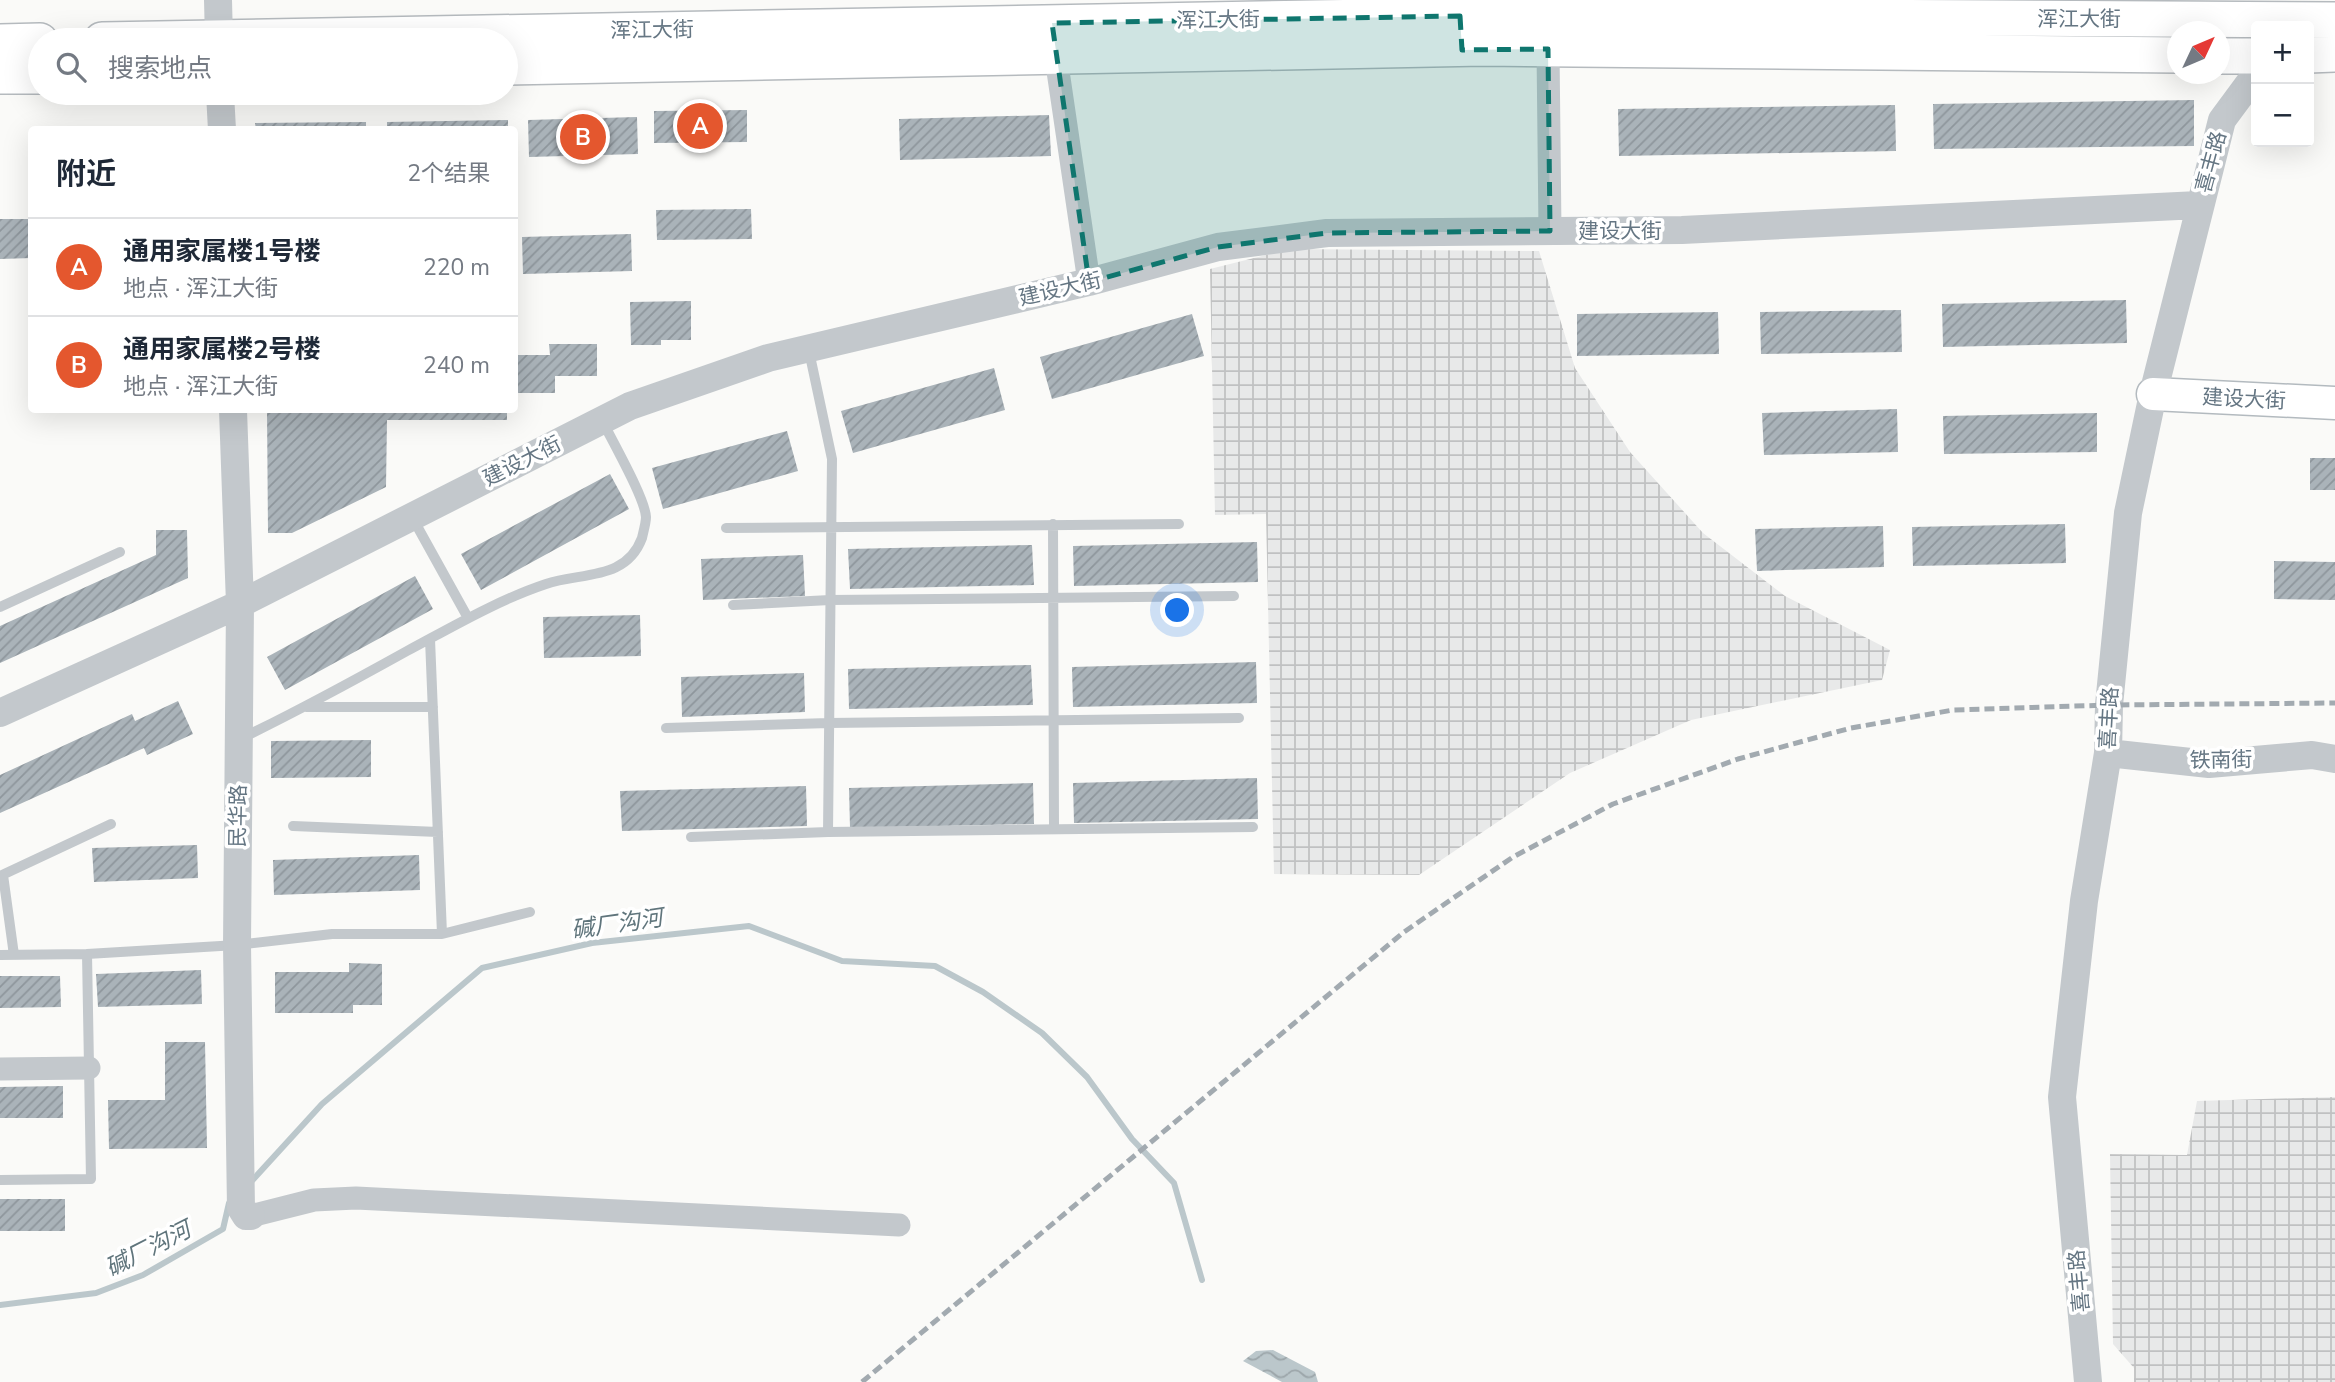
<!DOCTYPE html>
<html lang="zh">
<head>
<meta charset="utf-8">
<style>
	:root { --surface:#fff; --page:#f6f6f7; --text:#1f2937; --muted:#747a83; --line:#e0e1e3; --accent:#e4572e }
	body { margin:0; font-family:"Nunito Sans","Noto Sans SC",sans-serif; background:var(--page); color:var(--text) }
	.controls { position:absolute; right:21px; top:21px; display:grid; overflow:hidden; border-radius:7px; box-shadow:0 7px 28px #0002 }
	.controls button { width:63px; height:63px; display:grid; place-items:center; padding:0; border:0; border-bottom:2px solid var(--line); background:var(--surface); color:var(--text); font:35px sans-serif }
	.compass { position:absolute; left:2167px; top:21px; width:63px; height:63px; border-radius:50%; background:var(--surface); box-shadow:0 7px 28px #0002; rotate:46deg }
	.you { position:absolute; left:1178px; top:611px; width:24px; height:24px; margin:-18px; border:5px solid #fff; border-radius:50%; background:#1a73e8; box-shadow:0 0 0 10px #1a73e833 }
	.badge { display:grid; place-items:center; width:46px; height:46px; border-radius:50%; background:var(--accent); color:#fff; font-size:23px; font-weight:700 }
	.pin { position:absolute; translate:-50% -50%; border:4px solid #fff; box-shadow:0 2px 7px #0006 }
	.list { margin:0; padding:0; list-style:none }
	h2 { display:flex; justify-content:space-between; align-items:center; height:91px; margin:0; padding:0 28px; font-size:30px }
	h2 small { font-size:23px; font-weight:400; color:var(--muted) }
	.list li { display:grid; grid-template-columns:46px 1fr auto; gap:21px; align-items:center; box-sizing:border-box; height:98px; padding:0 28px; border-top:2px solid var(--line) }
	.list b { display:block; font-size:26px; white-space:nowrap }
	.list p { margin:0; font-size:23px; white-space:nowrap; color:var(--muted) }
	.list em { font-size:23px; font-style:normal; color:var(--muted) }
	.icon { flex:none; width:38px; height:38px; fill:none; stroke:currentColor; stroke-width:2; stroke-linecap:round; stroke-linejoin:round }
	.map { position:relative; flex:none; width:2335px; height:1382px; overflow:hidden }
	.search { position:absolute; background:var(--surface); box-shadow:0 7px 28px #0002; left:28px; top:28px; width:490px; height:77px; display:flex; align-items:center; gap:18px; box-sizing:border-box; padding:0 24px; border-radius:38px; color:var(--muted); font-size:26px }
	.panel { position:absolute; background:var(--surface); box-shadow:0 7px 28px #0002; left:28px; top:126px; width:490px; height:287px; border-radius:7px }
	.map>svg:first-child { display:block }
</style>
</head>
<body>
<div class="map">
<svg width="2335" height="1382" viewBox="0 0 2335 1382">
	<defs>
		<pattern id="industrial-grid" width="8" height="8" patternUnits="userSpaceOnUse" patternTransform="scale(1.75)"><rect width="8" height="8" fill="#e8e9e9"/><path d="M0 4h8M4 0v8" fill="none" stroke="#c0c1c2"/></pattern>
		<pattern id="water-waves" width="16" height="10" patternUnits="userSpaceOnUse" patternTransform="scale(1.75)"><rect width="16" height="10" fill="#bbc7cb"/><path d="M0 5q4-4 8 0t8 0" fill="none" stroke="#9ca6aa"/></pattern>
		<pattern id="building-hatch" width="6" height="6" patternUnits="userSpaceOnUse" patternTransform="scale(1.75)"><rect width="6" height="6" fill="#aab3b9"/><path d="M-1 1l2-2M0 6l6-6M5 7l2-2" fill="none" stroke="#8e969c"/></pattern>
	</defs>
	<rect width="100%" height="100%" fill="#fafaf8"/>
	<!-- industrial -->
	<path fill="url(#industrial-grid)" d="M1290,249L1539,251L1575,368L1630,452L1703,533L1785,596L1890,650L1882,680L1691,720L1570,773L1419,875L1274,874L1266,514L1215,515L1210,269Z
		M2335,1097V1382H2134V1368L2113,1344L2110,1154L2187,1155L2197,1101Z"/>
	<!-- water -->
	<path fill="url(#water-waves)" d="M1273,1350L1315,1372L1318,1382H1282L1243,1361L1256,1351Z"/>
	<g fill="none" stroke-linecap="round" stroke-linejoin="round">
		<!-- stream -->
		<path stroke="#bbc7cb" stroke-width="6" d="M249,1184L322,1104L482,968L592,943L749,926L842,961L935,966L983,992L1042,1033L1087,1077L1132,1139L1174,1183L1202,1280
			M0,1305L96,1293L143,1275L223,1229L229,1203"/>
	</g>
	<!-- building -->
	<path fill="url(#building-hatch)" d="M2194,100V146L1934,149L1933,104Z
		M1895,105L1896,151L1619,156L1618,109Z
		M747,110V142L654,143V111Z
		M1049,115L1051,156L900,160L899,119Z
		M637,117L638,154L529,157L528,120Z
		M508,120V130H387V122Z
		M366,122V130H256L255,123Z
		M751,209L752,239L657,240L656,210Z
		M0,219H32V258L0,259Z
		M631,234L632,271L523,274L522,237Z
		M2126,300L2127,343L1943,347L1942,304Z
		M691,301V340H661V345H631L630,302Z
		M1901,310L1902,352L1761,354L1760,312Z
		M1718,312L1719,354L1577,356V314Z
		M1192,314L1204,356L1052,399L1040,357Z
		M549,344H597V376H555V393H514V355H550Z
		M994,368L1005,410L853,453L841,411Z
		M1897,409L1898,452L1764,455L1762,413Z
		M267,410H507V420H387L386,487L292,533H268Z
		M2097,413V452L1944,454L1943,416Z
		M787,431L798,471L663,509L652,468Z
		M2310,458H2335V490H2310Z
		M610,474L629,509L481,590L461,554Z
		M2065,524L2066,563L1913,566L1912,527Z
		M1883,526L1884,567L1757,571L1755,529Z
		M156,530H187L188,578L0,663V626L156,555Z
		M1257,542L1258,582L1074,586L1073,546Z
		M1032,545L1034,585L850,589L848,549Z
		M803,555L805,596L703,600L701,559Z
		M2274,561L2335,562V600L2274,599Z
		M415,576L433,609L285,690L267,657Z
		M640,615L641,656L544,658L543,617Z
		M1256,662L1257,703L1073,707L1072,667Z
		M1031,665L1033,705L849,709L848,669Z
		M804,673L805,712L682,717L681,677Z
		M178,701L193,734L147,755L144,748L0,813V775L132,714L135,721Z
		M371,740V777L271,778V741Z
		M1257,778L1258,819L1074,823L1073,783Z
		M1033,783L1034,824L850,828L849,788Z
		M806,786L807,826L622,831L620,791Z
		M197,845L198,878L94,882L92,848Z
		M419,855L420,890L274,895L273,860Z
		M349,963L382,964V1005H353V1013H275V972H349Z
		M201,970L202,1004L98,1007L96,974Z
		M0,976H60L61,1007L0,1008Z
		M165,1042H205L207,1148L109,1149L108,1100H165Z
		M63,1086V1118H0V1087Z
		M0,1199H65V1231H0Z"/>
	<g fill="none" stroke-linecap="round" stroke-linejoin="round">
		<defs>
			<path id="secondary" d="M2153,394L2335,403"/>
			<path id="primary" d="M102,40L1482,15L2335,20
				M0,42L40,41
				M2309,55L2335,54
				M2220,56H2256
				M506,67L1483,48L2178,55
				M0,76H40"/>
		</defs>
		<!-- secondary casing -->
		<use href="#secondary" stroke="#b3babf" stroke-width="35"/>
		<!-- primary casing -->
		<use href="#primary" stroke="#b5babe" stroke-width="38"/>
		<!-- service -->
		<path stroke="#c3c8cc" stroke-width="10" d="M809,351L832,459L828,832
			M412,517L468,618
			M1053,524L1054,829
			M726,528L1179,524
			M733,605L830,600L1234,596
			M0,607L120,552
			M306,707H433
			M666,728L829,723L1239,718
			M242,738C298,711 353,681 407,651C452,627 498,600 546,584C581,572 626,581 642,538C643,533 646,523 646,517C645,498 612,441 602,420
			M293,826L438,832
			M691,837L828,832L1253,827
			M3,875L14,955
			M0,876L111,824
			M442,934L530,912
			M87,954L237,945L332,934H442L430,639
			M0,955L87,954L91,1179L0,1180"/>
		<!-- minor -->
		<path stroke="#c3c8cc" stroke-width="23" d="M1054,44L1089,282
			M1548,49L1550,231
			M0,1069L89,1068
			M251,1216L314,1200L356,1198L899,1225"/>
		<!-- tertiary -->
		<path stroke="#c3c8cc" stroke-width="28" d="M218,0L219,40
			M220,93L222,130
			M233,410L240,604L237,945L241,1208L246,1216H251
			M0,713L240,604L630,406L768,358L1089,282L1218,247L1327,233L1682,230L2199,205
			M2108,753L2209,764L2312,755L2335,759
			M2088,1382L2062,1097L2084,901L2108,753L2109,705L2128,513L2153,394L2222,120L2256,74"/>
		<!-- secondary -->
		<use href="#secondary" stroke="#fff" stroke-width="32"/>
		<!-- primary -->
		<use href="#primary" stroke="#fff" stroke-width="35"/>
		<!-- rail -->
		<path stroke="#a2aab0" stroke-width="5" stroke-dasharray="10 5" stroke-linecap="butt" d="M862,1382L1404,932L1513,857L1613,804L1738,759L1851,728L1953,710L2109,705L2335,703"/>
	</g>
	<!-- marked area -->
	<path fill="#0f766e" fill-opacity="0.2" stroke="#0f766e" stroke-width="5" stroke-dasharray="14 9" stroke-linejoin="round" d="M1460,16L1462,50L1548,49L1550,231L1327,233L1218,247L1089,282L1052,23Z"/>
	<g text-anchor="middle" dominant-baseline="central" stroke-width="7" stroke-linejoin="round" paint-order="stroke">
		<!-- street labels -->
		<g font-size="21" fill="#657683" stroke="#fff">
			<text x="2079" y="19">浑江大街</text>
			<text transform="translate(1218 20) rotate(-1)">浑江大街</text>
			<text transform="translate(652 30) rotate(-1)">浑江大街</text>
			<text transform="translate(2211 162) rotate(-75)">喜丰路</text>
			<text x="1620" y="231">建设大街</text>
			<text transform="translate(1060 289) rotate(-13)">建设大街</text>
			<text transform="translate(2244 399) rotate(3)">建设大街</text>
			<text transform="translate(522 461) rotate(-27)">建设大街</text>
			<text transform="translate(2109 718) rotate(-87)">喜丰路</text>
			<text transform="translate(2221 760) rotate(-1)">铁南街</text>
			<text transform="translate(238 816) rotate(-89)">民华路</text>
			<text transform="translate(2079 1281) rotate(-95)">喜丰路</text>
		</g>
		<!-- water labels -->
		<g font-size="23" font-style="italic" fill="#60757c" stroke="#fff">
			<text transform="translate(617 924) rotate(-8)">碱厂沟河</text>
			<text transform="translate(148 1249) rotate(-27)">碱厂沟河</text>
		</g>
	</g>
</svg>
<div class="controls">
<button>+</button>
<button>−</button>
</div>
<svg class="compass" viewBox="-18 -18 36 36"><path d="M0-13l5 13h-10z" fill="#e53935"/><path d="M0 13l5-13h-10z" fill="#747a83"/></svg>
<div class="you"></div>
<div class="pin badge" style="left:700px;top:126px">A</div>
<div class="pin badge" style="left:583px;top:137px">B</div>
<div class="search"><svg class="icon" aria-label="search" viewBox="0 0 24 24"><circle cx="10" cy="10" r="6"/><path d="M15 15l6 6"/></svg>搜索地点</div>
<section class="panel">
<h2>附近<small>2个结果</small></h2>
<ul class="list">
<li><span class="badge">A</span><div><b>通用家属楼1号楼</b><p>地点 · 浑江大街</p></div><em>220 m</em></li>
<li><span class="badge">B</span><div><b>通用家属楼2号楼</b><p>地点 · 浑江大街</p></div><em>240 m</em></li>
</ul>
</section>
</div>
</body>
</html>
